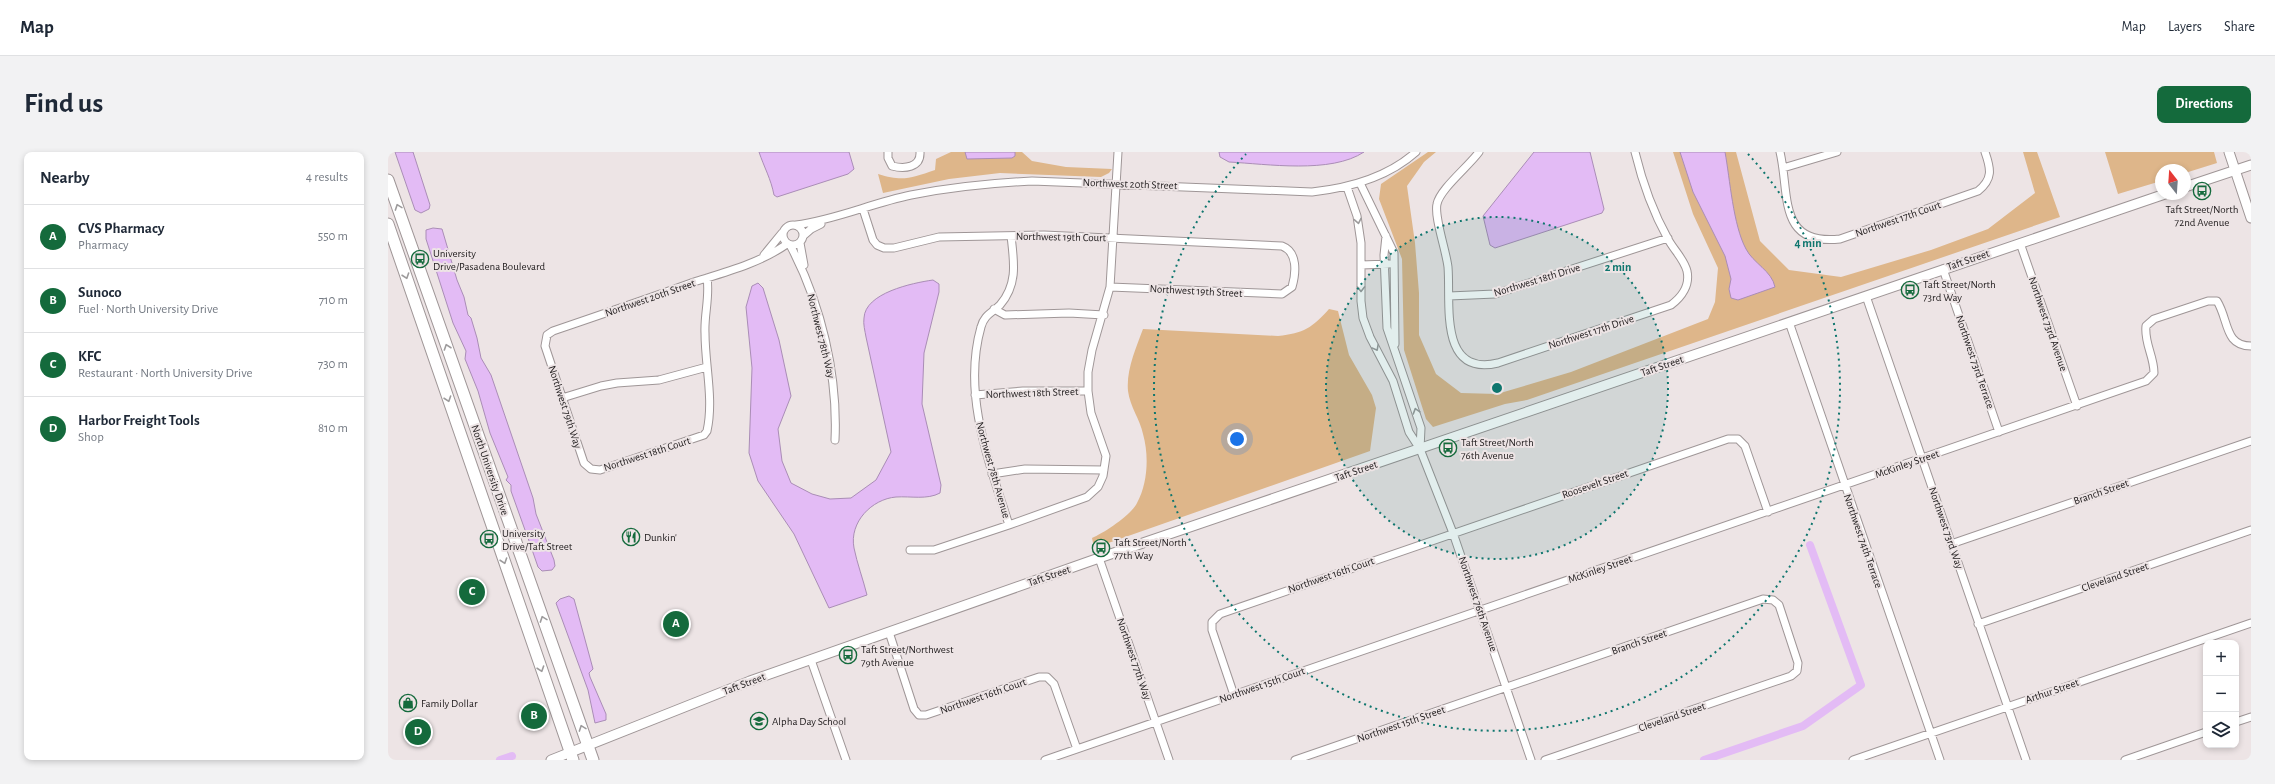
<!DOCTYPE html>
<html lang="en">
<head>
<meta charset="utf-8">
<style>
	:root { --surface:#fff; --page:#f2f2f3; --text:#1f2937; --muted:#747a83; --line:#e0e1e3; --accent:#146a3c }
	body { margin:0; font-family:"Alegreya Sans",sans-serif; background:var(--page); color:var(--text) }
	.controls { position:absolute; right:12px; bottom:12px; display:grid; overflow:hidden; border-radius:8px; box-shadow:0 2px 6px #0003 }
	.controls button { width:36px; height:36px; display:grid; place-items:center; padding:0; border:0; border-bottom:1px solid var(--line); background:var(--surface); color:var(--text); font:20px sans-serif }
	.compass { position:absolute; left:1767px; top:12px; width:36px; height:36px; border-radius:50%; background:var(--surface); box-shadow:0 2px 6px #0003; rotate:343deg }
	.you { position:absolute; left:849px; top:287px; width:14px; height:14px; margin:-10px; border:3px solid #fff; border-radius:50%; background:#1a73e8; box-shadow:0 0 0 6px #1a73e833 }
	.badge { display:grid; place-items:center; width:26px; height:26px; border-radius:50%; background:var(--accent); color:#fff; font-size:13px; font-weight:700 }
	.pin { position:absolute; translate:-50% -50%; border:2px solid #fff; box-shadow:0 1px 4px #0006 }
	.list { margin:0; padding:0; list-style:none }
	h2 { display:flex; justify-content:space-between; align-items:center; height:52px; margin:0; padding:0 16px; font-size:17px }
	h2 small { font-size:13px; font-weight:400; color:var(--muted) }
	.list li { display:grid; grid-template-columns:26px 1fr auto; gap:12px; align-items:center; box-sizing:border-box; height:64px; padding:0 16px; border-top:1px solid var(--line) }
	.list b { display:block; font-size:15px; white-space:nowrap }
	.list p { margin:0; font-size:13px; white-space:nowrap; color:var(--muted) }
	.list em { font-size:13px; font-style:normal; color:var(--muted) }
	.icon { flex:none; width:22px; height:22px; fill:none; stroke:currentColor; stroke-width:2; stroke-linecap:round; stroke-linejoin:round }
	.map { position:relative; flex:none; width:1863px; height:608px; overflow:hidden; border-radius:8px }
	header { display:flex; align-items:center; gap:24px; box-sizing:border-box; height:56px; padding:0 20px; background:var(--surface); border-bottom:1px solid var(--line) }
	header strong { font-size:19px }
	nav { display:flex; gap:22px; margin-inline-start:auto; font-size:14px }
	.intro { display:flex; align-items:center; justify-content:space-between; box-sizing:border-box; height:96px; padding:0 24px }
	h1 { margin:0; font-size:28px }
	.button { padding:10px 18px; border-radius:8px; background:var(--accent); color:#fff; font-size:14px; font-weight:700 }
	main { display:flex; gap:24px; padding:0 24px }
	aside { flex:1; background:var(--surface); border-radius:8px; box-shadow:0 2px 6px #0003 }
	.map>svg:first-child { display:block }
</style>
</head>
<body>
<header>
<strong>Map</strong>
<nav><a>Map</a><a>Layers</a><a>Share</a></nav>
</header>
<div class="intro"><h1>Find us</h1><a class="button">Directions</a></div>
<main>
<aside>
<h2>Nearby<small>4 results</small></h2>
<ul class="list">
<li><span class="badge">A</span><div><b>CVS Pharmacy</b><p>Pharmacy</p></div><em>550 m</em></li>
<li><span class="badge">B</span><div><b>Sunoco</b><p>Fuel · North University Drive</p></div><em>710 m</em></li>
<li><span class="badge">C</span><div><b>KFC</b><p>Restaurant · North University Drive</p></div><em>730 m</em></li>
<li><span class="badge">D</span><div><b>Harbor Freight Tools</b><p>Shop</p></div><em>810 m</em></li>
</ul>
</aside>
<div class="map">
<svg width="1863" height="608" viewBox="0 0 1863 608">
	<rect width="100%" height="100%" fill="#ede4e5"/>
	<!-- green -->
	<path fill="#deb68a" d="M563,0H634L644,9L678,15L724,17L721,21L713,25L612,21L561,27L495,41L490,22C515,30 523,26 547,18L548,7Z
		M1040,0H1048L1036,10L1019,34L1027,91L1031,141V183L1048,222L1073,241L1109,242L1183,220L1320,167L1327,150L1330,116L1305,62L1285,0H1348L1372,89L1401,118L1453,125L1543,98L1600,77L1647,41L1635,0H1649L1672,65L1139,248L1117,252L1045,275L1038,267L1016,198L1014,107L991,47L993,32Z
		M1717,0H1826L1829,11L1797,21V18H1773V29L1730,42Z
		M941,157L950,159L961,203L984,243L988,256L982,299L706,396L704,386C716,381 743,363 749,351C760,331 761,303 755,282C752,267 742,255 740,239C738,218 748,196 755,177L890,184C916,181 924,176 941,157Z"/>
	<!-- water -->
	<path fill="#e3bbf5" stroke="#aa8db6" d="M7,0H25L42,53L41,57L33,61L27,58Z
		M371,0H461L466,17L460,22L389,45L386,43C383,27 376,15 371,0Z
		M577,0H627V4L624,6L579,7Z
		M831,0H976C943,22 879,12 841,10L832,5Z
		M1146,0H1202L1216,57L1214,61L1107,96L1102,93L1095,64Z
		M1292,0H1337C1342,27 1345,73 1358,97C1365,111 1384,119 1387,135L1350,148L1343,146L1341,137L1343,127L1337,104L1305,40Z
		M45,76L54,77L69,128L76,145L80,163L83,166L89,186L93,206L103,223L145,346L148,362L166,408L167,414L164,418L154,419L150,415L140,386V381L137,378L123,339V333L118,328L120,325L102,281L90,239L77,207L78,199L65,171L38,87V78Z
		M545,128L551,132V140L536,201L534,252L553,333L552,341C539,348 523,344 508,345C484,347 461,370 466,396C469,411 475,427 479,443L441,456L406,382L370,329L361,301L364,216L358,155L364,134L370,131L375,136L391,188L403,244L390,277L394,309L403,331L424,342L442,347L463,346L488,328L503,300L478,185C477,179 475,172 476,166C477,141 524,131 545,128Z
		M181,444L186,447L205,517L201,521L202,525L218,562V568L207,571L200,538L168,451L172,447Z"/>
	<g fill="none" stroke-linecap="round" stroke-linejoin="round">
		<!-- canal -->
		<path stroke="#e3bbf5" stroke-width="8" d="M112,608L124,604
			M1316,608L1415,574L1473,533L1422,393"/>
		<defs>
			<path id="minor" d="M500,0V6L504,14C516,17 533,16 532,0
				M1091,0C1081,14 1052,37 1049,52C1046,65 1058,98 1060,115C1063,151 1050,225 1110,211L1283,153C1294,145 1302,133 1299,119C1296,107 1285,97 1280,87C1265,60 1254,29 1247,0
				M1392,0C1402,42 1389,94 1452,87L1590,39C1605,27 1603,17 1597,0
				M1395,16L1449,0
				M972,31L1006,101L1007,192
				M959,35L969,64L973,91V149L975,166L982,185L1005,229L1021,280L1032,297L1065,381L1143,608
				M475,57L485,88L489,93L496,96H506L551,85L656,83L894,94C910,100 908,121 904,135L894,142L722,135
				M395 83a10 10 0 1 1 20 0a10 10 0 1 1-20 0Z
				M408,73C447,68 484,51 523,43C563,35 603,31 644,29L924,40C961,36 999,26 1028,0
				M415,84L423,77L433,72
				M998,84L996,103L999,176L1033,276L1032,297
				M412,91L416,113
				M1632,91L1689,254
				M402,93C433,151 450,223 447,288
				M376,103L394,81
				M973,113L1001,112
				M1555,117L1611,280
				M319,126C322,144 316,163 317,181C317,214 326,247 319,279L316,283L212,318L203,317L196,311L157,194L159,183L165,179C212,163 259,147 306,130C338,120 372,111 399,92
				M1061,144L1107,142L1280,86
				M1478,144L1638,608
				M606,157L617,163L681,161L716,163
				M1401,170L1552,608
				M587,243L635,239H700
				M174,246L213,234L229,231L271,228L319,215
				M604,322L637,317L716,318
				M621,373C601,310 574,242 593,175C596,163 604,161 612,153C630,132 626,110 623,84
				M1563,392L1863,289
				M522,398H546L621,373L699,345L710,335L715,324L718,304L703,261L700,239V220L704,198L722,135L730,0
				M711,406L781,608
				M1590,472L1863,378
				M501,480L526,557L531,563H538L651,525H659L666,532L689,597
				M423,508L458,608
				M846,543L824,478V470L832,462L1340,287H1350L1357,294L1380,360
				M1848,570L1863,565
				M657,608L1758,229L1766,221C1766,204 1756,191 1758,174L1766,167L1820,149H1829C1841,168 1836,194 1863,194
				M907,608L1375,447L1385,448L1391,453L1410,511L1409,519L1403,524L1157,608
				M1465,608L1863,471
				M1737,608L1818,580"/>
			<path id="tertiary" d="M1841,0L1863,66
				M1797,35L1863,13
				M163,608L362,529L711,406L1777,42"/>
			<path id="primary" d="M0,28L205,608
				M0,72L185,608"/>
		</defs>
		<!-- minor casing -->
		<use href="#minor" stroke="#9f9697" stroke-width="9"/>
		<!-- tertiary casing -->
		<use href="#tertiary" stroke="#9f9697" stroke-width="11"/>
		<!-- primary casing -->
		<use href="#primary" stroke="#9f9697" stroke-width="13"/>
		<!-- minor -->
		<use href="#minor" stroke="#fff" stroke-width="7"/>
		<!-- tertiary -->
		<use href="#tertiary" stroke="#fff" stroke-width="9"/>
		<!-- primary -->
		<use href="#primary" stroke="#fff" stroke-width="11"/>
	</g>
	<!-- one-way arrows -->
	<defs><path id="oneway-chevron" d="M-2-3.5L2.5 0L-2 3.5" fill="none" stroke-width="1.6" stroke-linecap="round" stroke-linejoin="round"/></defs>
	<g stroke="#9d9b9c">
		<use href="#oneway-chevron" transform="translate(10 55) rotate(-110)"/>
		<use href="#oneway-chevron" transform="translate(970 69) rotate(79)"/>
		<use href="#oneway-chevron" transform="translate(18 124) rotate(71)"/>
		<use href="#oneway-chevron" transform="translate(973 137) rotate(90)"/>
		<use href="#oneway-chevron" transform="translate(59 195) rotate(-109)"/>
		<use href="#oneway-chevron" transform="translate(988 196) rotate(62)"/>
		<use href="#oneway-chevron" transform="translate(60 247) rotate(71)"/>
		<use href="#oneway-chevron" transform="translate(1028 259) rotate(-107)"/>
		<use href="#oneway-chevron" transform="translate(116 409) rotate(71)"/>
		<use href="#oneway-chevron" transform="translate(155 467) rotate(-110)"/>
		<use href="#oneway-chevron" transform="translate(153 517) rotate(71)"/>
		<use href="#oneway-chevron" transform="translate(194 576) rotate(-110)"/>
	</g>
	<!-- distance rings -->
	<circle cx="1109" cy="236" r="171" fill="#0f766e" fill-opacity=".12"/>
	<g fill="none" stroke="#0f766e" stroke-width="2" stroke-dasharray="2 4">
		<circle cx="1109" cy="236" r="171"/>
		<path d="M1360 2A343 343 0 1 1 858 2"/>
	</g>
	<!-- icons -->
	<defs>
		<symbol id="bus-ring" viewBox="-11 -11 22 22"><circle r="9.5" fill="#ede4e5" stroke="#146a3c" stroke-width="1.5"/><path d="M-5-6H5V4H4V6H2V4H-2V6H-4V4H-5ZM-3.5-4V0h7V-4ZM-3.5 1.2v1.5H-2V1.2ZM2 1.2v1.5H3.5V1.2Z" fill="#146a3c"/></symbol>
		<symbol id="restaurant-ring" viewBox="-11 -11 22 22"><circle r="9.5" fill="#ede4e5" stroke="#146a3c" stroke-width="1.5"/><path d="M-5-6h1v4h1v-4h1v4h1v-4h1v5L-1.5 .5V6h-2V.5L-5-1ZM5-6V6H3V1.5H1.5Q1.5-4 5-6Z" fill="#146a3c"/></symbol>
		<symbol id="shop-ring" viewBox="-11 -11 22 22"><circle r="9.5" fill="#ede4e5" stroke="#146a3c" stroke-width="1.5"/><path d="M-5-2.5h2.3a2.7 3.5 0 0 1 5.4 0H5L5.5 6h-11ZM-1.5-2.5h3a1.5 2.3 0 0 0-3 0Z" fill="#146a3c"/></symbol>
		<symbol id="school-ring" viewBox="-11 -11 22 22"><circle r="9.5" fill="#ede4e5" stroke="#146a3c" stroke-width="1.5"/><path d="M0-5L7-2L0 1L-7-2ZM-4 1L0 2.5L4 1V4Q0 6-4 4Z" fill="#146a3c"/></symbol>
	</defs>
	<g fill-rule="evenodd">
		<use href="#bus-ring" x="1804" y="29" width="20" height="20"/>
		<use href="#bus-ring" x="22" y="97" width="20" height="20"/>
		<use href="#bus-ring" x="1512" y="128" width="20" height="20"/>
		<use href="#bus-ring" x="1050" y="286" width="20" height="20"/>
		<use href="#restaurant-ring" x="233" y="375" width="20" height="20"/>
		<use href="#bus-ring" x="91" y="377" width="20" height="20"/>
		<use href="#bus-ring" x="703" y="386" width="20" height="20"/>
		<use href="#bus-ring" x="450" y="493" width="20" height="20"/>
		<use href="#shop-ring" x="10" y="541" width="20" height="20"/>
		<use href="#school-ring" x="361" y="559" width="20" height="20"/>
	</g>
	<g text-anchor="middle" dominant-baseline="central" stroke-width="4" stroke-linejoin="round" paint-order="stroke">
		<!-- street labels -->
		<g font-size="11" fill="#252122" stroke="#ede4e5">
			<text transform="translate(742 32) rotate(2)">Northwest 20th Street</text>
			<text transform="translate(1510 67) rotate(-19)">Northwest 17th Court</text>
			<text transform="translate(673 85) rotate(1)">Northwest 19th Court</text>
			<text transform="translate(1580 108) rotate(-19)">Taft Street</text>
			<text transform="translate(1149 128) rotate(-17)">Northwest 18th Drive</text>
			<text transform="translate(808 139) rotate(3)">Northwest 19th Street</text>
			<text transform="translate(262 146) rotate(-19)">Northwest 20th Street</text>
			<text transform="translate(1660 172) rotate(71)">Northwest 73rd Avenue</text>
			<text transform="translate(1203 180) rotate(-18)">Northwest 17th Drive</text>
			<text transform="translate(433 184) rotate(76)">Northwest 78th Way</text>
			<text transform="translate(1587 210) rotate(71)">Northwest 73rd Terrace</text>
			<text transform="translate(1274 214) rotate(-19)">Taft Street</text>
			<text transform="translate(644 241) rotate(-2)">Northwest 18th Street</text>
			<text transform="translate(177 255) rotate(72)">Northwest 79th Way</text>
			<text transform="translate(259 302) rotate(-18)">Northwest 18th Court</text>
			<text transform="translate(1519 312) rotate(-19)">McKinley Street</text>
			<text transform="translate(102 318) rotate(71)">North University Drive</text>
			<text transform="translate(605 318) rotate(74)">Northwest 78th Avenue</text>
			<text transform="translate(968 319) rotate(-19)">Taft Street</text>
			<text transform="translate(1207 332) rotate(-19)">Roosevelt Street</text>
			<text transform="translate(1713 340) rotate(-19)">Branch Street</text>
			<text transform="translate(1558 376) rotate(71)">Northwest 73rd Way</text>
			<text transform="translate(1475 389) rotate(71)">Northwest 74th Terrace</text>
			<text transform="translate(1212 417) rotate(-19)">McKinley Street</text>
			<text transform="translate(943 423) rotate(-19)">Northwest 16th Court</text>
			<text transform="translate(661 424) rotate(-19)">Taft Street</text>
			<text transform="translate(1727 425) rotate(-19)">Cleveland Street</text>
			<text transform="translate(1090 452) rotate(71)">Northwest 76th Avenue</text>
			<text transform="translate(1251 490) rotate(-19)">Branch Street</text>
			<text transform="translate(746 507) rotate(71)">Northwest 77th Way</text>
			<text transform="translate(356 532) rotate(-21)">Taft Street</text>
			<text transform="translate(874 533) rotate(-19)">Northwest 15th Court</text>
			<text transform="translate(1664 539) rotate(-19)">Arthur Street</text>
			<text transform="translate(595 544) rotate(-19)">Northwest 16th Court</text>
			<text transform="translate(1284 565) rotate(-19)">Cleveland Street</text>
			<text transform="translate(1013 572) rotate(-19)">Northwest 15th Street</text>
		</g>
		<!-- poi labels -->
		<g font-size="11" fill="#252122" stroke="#ede4e5" text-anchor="start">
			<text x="1814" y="57" text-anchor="middle">Taft Street/North<tspan x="1814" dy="13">72nd Avenue</tspan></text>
			<text x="45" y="101">University<tspan x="45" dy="13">Drive/Pasadena Boulevard</tspan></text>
			<text x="1535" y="132">Taft Street/North<tspan x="1535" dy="13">73rd Way</tspan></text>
			<text x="1073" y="290">Taft Street/North<tspan x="1073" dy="13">76th Avenue</tspan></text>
			<text x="114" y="381">University<tspan x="114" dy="13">Drive/Taft Street</tspan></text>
			<text x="256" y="385">Dunkin'</text>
			<text x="726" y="390">Taft Street/North<tspan x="726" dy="13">77th Way</tspan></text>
			<text x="473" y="497">Taft Street/Northwest<tspan x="473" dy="13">79th Avenue</tspan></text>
			<text x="33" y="551">Family Dollar</text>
			<text x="384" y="569">Alpha Day School</text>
		</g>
	</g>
	<circle cx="1109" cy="236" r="6" fill="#0f766e" stroke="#ede4e5" stroke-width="2"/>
	<g font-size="12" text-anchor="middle" font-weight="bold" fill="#0f766e" stroke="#ede4e5" stroke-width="4" stroke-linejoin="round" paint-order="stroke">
		<text x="1420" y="95">4 min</text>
		<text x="1230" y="119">2 min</text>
	</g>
</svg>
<div class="controls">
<button>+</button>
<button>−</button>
<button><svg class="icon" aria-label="layers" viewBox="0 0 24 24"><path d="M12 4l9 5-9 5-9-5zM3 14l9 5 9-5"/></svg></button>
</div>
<svg class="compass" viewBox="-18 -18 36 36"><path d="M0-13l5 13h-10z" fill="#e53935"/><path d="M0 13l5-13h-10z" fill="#747a83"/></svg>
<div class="you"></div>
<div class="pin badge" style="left:288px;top:472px">A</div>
<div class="pin badge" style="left:146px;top:564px">B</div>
<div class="pin badge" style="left:84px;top:440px">C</div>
<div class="pin badge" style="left:30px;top:580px">D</div>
</div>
</main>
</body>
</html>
